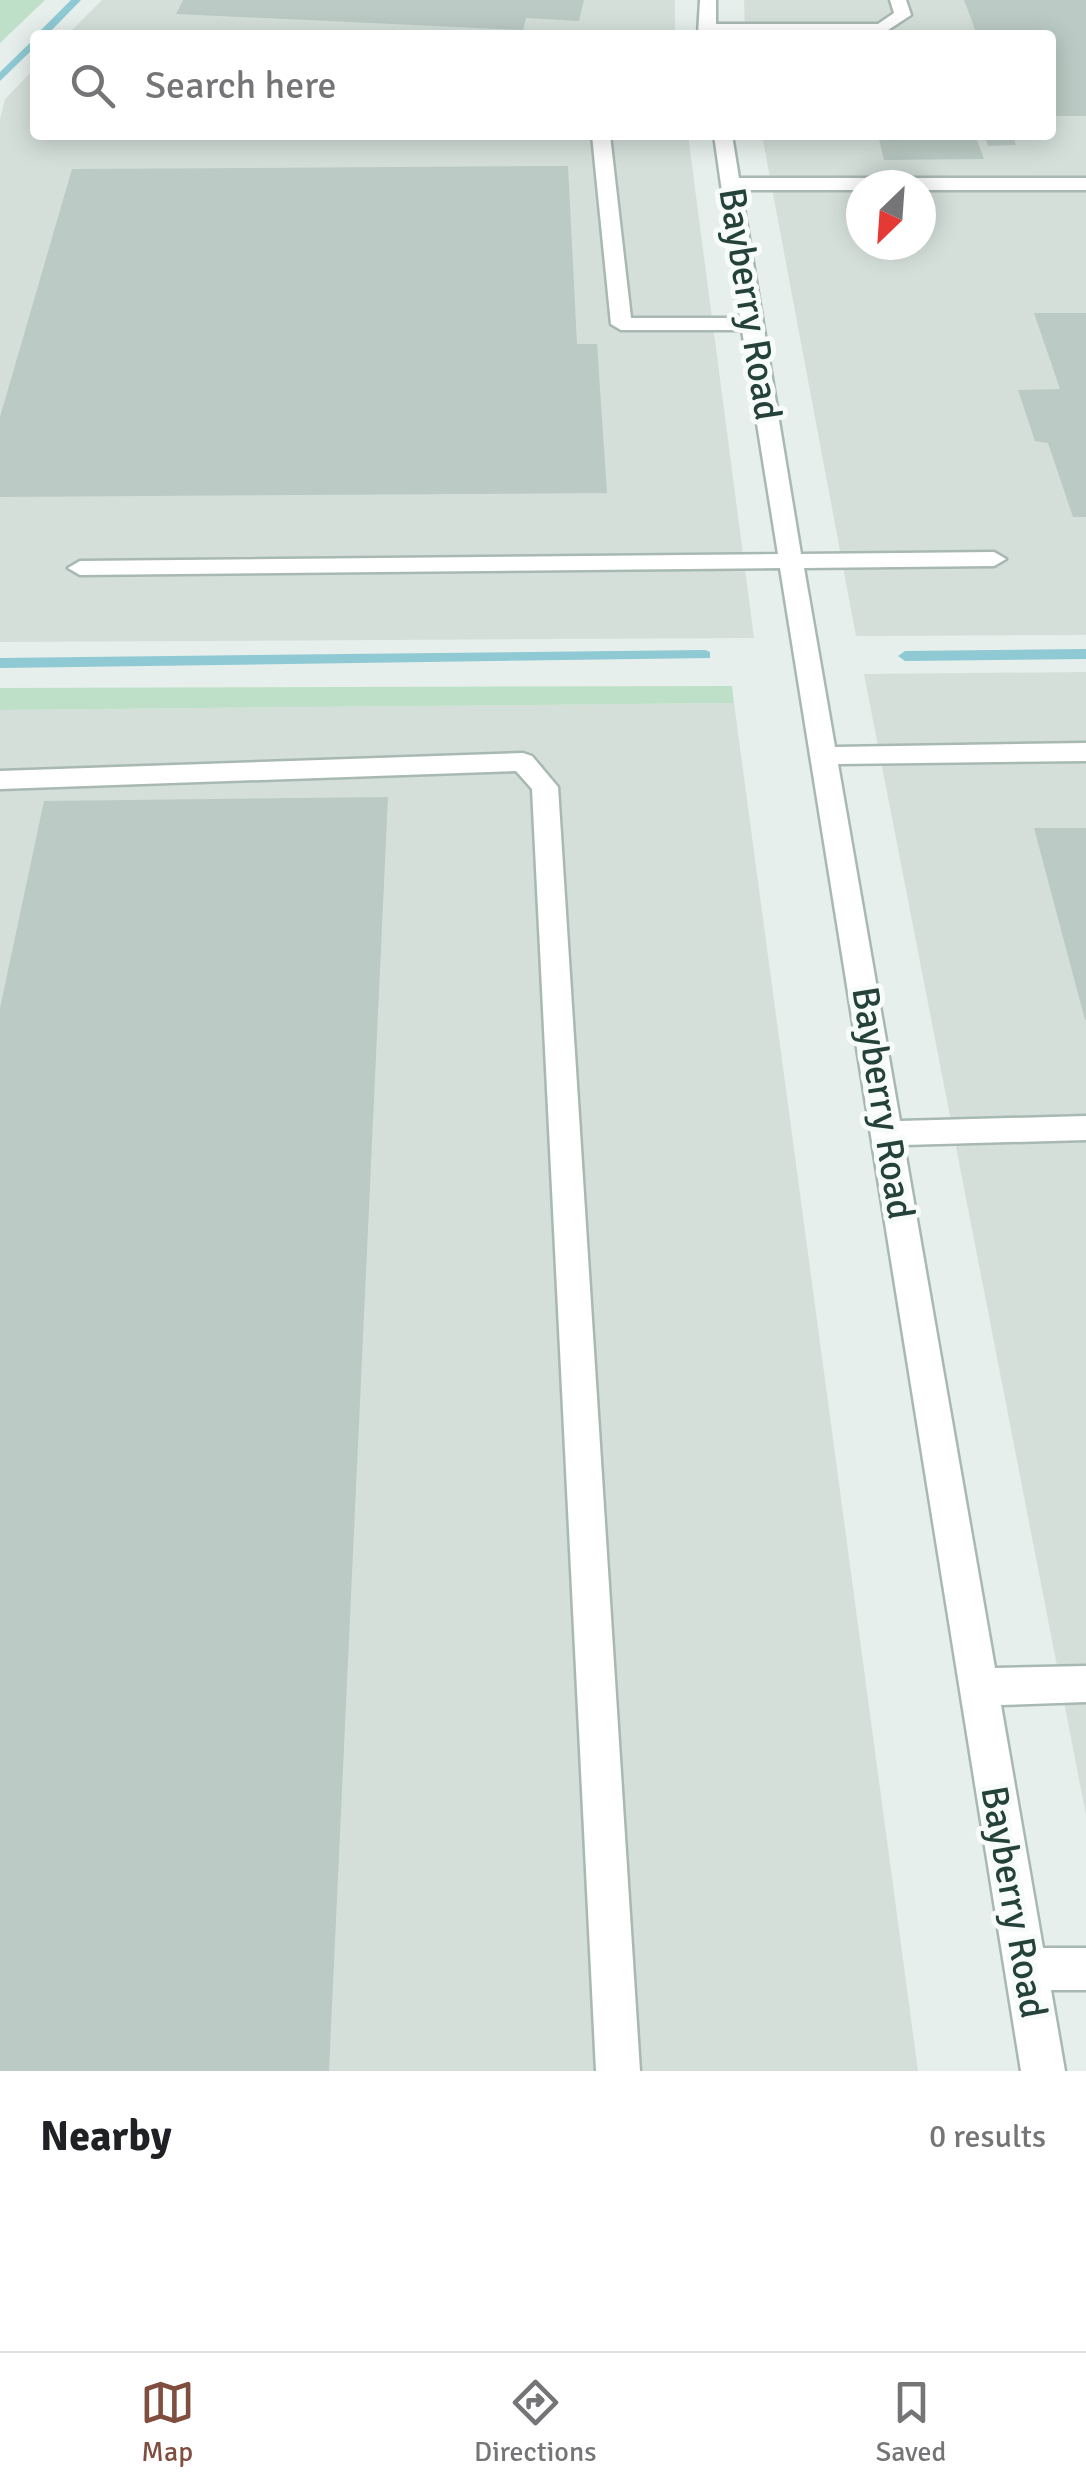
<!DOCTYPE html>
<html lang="en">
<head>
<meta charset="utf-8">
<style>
	:root { --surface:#fff; --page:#f6f6f6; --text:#202124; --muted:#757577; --line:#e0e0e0; --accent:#7f4e3f }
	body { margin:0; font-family:Signika,sans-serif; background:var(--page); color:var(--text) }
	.compass { position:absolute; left:846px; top:170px; width:90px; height:90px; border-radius:50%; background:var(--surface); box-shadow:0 5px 25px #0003; rotate:205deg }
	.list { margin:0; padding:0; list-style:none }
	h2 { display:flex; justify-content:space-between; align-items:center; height:130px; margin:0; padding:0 40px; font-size:42px }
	h2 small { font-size:32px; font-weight:400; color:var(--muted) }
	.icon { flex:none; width:55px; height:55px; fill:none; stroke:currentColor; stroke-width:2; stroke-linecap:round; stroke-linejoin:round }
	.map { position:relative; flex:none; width:1086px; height:2071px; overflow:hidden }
	.search { position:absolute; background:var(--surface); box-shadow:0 5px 25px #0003; left:30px; right:30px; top:30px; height:110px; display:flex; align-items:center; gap:25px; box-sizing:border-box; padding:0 35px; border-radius:10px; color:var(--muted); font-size:38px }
	.sheet { height:280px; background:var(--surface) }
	nav { display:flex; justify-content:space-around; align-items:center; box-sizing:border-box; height:140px; border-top:2px solid var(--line); background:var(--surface); font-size:28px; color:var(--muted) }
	nav a { display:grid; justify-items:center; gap:5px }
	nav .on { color:var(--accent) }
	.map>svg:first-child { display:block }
</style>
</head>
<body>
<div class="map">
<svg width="1086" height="2071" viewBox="0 0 1086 2071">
	<rect width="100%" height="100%" fill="#e6efeb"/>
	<!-- built -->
	<path fill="#d4dfda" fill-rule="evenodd" d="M102,0H675V35H67Z
		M744,0H1086V635L856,636L762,135H1051V35H745ZM861,185H921V245H861Z
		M35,68V135H688L754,638L0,642V119L5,99Z
		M1086,672V1815L864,674Z
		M734,703L918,2071H0V710Z"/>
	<!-- green -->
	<path fill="#bfe0c8" d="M0,0H45L0,43Z
		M732,686L734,703L0,710V688Z"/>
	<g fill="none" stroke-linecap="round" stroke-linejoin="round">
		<!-- stream -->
		<path fill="#8ec9d4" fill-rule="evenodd" d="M71,0H81L47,35H36Z
			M35,38V47L0,81V72Z
			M1086,649V659L905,661L898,656L905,651Z
			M705,650L710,652V658L0,668V658Z"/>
	</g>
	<!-- building -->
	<path fill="#bbcac4" d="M183,0H584L579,21L526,18L523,30L176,14Z
		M964,0H1086V116H1051V35H977Z
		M878,135H975L984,159L884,160Z
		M984,135H1012L1016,145L988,146Z
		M568,166L577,344H597L607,493L0,497V417L72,169Z
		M1034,313H1086V517H1073L1048,443L1035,441L1018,390L1060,389Z
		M388,797L329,2071H0V1008L44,801Z
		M1034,828H1086V1020H1085Z"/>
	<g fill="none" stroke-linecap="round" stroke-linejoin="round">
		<defs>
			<path id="minor" d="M700,0H716V24H878L894,13L890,0H906L911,15L882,34L698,35Z
				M592,135H610L631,318H740L714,135H732L739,178H1086V190H921V185H861V190H741L801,554L994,552L1006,559L994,566L804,568L835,747L1086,743V761L838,764L900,1121L1086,1116V1140L904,1145L995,1668L1086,1666V1702L1001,1705L1043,1948H1086V1990H1051L1065,2071H1021L780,568L80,575L68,568L80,561L778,554L742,330H621L611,324Z
				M523,753L532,756L558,787L640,2071H596L532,789L516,771L0,789V771Z"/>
		</defs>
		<!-- minor casing -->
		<use href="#minor" stroke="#a8b8b2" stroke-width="5"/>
		<!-- minor -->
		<use href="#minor" fill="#fff" fill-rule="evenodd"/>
	</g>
	<g text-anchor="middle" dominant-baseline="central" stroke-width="10" stroke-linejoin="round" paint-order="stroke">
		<!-- street labels -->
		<g font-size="38" fill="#24423a" stroke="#f7fbf9">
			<text transform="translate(750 304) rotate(81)">Bayberry Road</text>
			<text transform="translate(883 1103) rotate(81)">Bayberry Road</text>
			<text transform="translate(1014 1902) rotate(80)">Bayberry Road</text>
		</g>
	</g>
</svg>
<svg class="compass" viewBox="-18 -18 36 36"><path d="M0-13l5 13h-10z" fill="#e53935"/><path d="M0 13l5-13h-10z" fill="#757577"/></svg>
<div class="search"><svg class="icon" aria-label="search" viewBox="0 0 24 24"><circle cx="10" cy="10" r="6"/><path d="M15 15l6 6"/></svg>Search here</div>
</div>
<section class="sheet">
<h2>Nearby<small>0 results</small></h2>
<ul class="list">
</ul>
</section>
<nav>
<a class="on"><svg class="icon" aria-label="map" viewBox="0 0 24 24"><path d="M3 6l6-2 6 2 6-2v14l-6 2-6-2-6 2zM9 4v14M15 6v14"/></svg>Map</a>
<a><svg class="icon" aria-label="directions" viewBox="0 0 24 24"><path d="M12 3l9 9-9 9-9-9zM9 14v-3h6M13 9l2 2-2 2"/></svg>Directions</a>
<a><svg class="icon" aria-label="saved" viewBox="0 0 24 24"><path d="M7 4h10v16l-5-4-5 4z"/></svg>Saved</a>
</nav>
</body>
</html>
